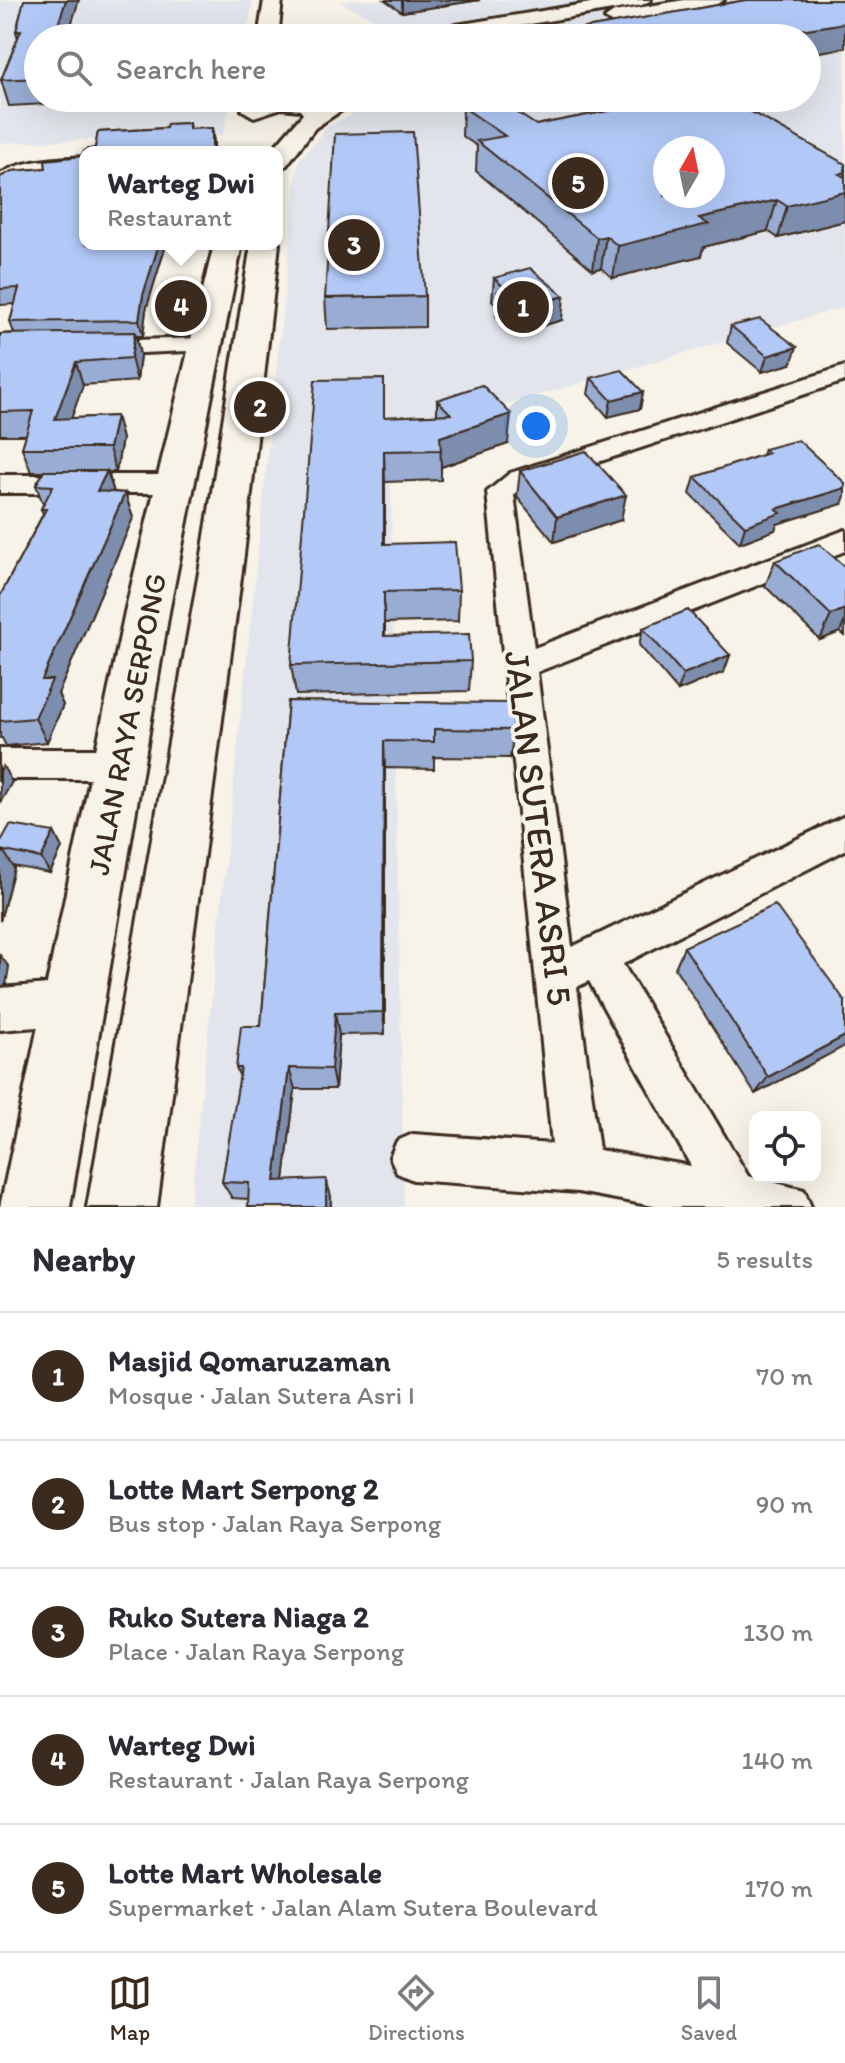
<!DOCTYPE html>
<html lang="en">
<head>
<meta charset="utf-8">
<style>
	:root { --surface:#fff; --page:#f2f2f3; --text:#2b2b33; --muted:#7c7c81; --line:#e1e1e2; --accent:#3b2a1e }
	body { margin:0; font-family:Itim,sans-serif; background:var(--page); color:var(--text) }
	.controls { position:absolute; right:24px; bottom:24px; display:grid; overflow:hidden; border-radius:16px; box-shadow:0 8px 32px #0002 }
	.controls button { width:72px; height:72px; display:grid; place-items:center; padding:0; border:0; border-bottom:2px solid var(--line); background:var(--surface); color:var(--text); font:40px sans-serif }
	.compass { position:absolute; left:653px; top:136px; width:72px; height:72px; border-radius:50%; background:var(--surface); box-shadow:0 8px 32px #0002; rotate:9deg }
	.you { position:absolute; left:536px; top:426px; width:28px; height:28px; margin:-20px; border:6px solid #fff; border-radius:50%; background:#1a73e8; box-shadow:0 0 0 12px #1a73e833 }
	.badge { display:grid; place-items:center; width:52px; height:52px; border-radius:50%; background:var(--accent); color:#fff; font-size:26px; font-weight:700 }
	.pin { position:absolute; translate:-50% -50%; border:4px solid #fff; box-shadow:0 2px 8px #0006 }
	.popup { position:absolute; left:79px; top:146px; width:204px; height:104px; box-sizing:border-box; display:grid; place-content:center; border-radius:16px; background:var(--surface); filter:drop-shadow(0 2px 6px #0005); font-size:26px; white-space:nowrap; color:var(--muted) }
	.popup b { font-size:30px; color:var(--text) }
	.popup::after { content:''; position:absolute; left:50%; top:100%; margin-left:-16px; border:16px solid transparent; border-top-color:var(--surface) }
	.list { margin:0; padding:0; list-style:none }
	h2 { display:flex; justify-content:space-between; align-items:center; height:104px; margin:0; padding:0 32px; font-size:34px }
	h2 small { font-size:26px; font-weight:400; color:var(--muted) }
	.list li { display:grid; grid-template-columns:52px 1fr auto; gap:24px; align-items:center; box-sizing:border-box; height:128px; padding:0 32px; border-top:2px solid var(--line) }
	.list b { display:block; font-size:30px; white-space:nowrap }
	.list p { margin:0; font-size:26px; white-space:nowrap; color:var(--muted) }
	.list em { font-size:26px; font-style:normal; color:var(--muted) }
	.icon { flex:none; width:44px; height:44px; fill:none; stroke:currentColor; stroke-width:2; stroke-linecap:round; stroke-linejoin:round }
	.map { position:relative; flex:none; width:845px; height:1207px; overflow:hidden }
	.search { position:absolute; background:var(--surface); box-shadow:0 8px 32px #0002; left:24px; right:24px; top:24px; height:88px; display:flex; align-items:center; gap:20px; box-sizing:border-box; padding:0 28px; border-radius:44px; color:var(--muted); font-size:30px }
	.sheet { height:744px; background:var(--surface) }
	nav { display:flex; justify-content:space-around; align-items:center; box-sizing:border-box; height:112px; border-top:2px solid var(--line); background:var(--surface); font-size:22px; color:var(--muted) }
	nav a { display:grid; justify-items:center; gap:4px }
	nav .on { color:var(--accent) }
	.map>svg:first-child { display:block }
</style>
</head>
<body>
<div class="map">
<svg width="845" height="1207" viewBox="0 0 845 1207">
	<rect width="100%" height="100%" fill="#f7f3e8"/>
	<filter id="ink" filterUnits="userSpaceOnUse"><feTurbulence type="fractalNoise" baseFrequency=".0125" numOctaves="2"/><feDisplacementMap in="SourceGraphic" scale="16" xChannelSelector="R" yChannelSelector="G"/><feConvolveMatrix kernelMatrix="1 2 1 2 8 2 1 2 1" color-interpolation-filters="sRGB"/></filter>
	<g filter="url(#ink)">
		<!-- built -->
		<path fill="#e2e6ec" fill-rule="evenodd" d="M0,0H254L245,38H38V98H231L223,135L0,143Z
			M353,0H845V307L390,438L404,1207H190L298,161L329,126L385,98H807V38H447L429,30L387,26L340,2ZM665,148H713V196H665Z"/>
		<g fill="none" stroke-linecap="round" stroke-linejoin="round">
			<defs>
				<path id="minor" d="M85,157V167L31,173L0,191V174C25,159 56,159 85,157Z
					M203,338L211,340L214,345L211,350L97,355L86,348L97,341Z
					M845,366V381L528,485L514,495L534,648L845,530V551L537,672L572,947L845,816V850L623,964L748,1176L804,1190L811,1207H659L578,1192L413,1180L397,1173L390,1157L397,1141L413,1134L552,1144L487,492L510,473ZM589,981L691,1166L599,1150L577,987Z
					M0,475H176L185,478L189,484L185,490L176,493H0Z
					M0,749H118L130,754L135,764L130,774L118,779H0Z
					M73,982L88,988L94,1003L88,1018L73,1024L0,1030V988Z"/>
				<path id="secondary" d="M609,0H651L642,5L448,38H403L413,32Z
					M684,0H724L715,5L614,24L605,18L614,12Z"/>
				<path id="primary" d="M264,0H282L278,38H258Z
					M356,27L394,32L404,38H290L300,32Z
					M266,98H312L319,104L330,98H360L315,128L286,166L277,169V152H270L303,114L300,110L282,108L254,117L242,110L246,105Z
					M277,240L279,244L244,555L157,1207H87L202,555L251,244H277Z
					M214,244H242L169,612L70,1207H0L125,612Z"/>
			</defs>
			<!-- minor casing -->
			<use href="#minor" stroke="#3b2a1e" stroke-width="6"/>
			<!-- secondary casing -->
			<use href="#secondary" stroke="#3b2a1e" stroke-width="6"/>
			<!-- primary casing -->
			<use href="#primary" stroke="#3b2a1e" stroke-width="6"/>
			<!-- minor -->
			<use href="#minor" fill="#f7f3e8" fill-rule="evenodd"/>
			<!-- secondary -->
			<use href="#secondary" fill="#f7f3e8" fill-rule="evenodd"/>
			<!-- primary -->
			<use href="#primary" fill="#f7f3e8" fill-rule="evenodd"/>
		</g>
		<!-- wall -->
		<path fill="#99add4" stroke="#3b2a1e" stroke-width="2" d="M385,0H480L402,12Z
			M746,0L807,38H568V31Z
			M16,31L69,33L38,38V98H160L9,106L1,80L18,39Z
			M633,98H726L845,164V221L778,238L768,231L703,247L701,256L613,278L601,268L593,270L476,171L477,146L462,136L463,107L536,125L643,104Z
			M189,123L190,129L212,128L214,152H85V244H164L165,248L146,310L143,336H136L140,355L137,381L83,385L71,418L116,416L122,439L116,472H108L114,492L125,493L133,518L58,694L63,705L47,742L6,746L2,738H0V596L43,514L41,509L43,504L36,485L44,472H31L22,448L26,435H0V334L14,333L10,322L15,304L0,305V177L12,171L46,168L45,160L82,156L85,150L95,148L98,132L166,128L167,124Z
			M494,278L562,320L515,334L496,316L497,306L492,301Z
			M425,296V327L327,329L325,298Z
			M731,326L791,364L762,372L727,343Z
			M591,378L643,392L640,409L608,417L588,394Z
			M437,400L508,444L441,467V480L385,482V543L459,590L458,621L385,623V636L471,661L469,691L296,695L291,665L385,417L437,415Z
			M764,449L842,504L777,524L775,530L740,543L690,494L695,477L762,455Z
			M520,471L621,520L554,542L517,497Z
			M775,561L845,567V636L840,632L820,640L765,586Z
			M643,628L730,655L724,672L678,691L639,645Z
			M288,701L514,730L510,758L434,757V769L385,768V1034L339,1035L335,1089H295L284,1180L331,1196L248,1199L232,1198L222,1182L240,1077L236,1068L261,1026Z
			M54,832L62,848L50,873L13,866L14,868L0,921V843Z
			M684,947L845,1001L755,1094L675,968Z"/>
		<!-- shaded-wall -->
		<path fill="#7d8dad" stroke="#3b2a1e" stroke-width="2" d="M66,0H79L67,38L55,34Z
			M402,0H480L402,12Z
			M845,23V48L807,54V38H761L762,36Z
			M741,26L738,38H706L707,32Z
			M212,128L214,142V152H212Z
			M845,172V221L778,238L787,206L839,174Z
			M777,200L768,231L703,247L701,256L613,278L618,246L699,218Z
			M606,236L601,268L593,270L597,238Z
			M159,244H164L165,248L146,310L143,336L139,320L143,295Z
			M564,296L562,320L515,334L517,310Z
			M135,332L140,355L137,381L131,358Z
			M797,347L791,364L762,372L767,356Z
			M76,362L83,385L63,442L55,419Z
			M643,392L640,409L608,417L611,400Z
			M511,414L508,444L441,467L440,437Z
			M116,416L122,439L116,472L109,448Z
			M384,451L385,482V574L384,544Z
			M107,471L115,496L97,491Z
			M845,488V496L842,504L777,524L775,530L740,543L745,526L776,509Z
			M125,493L133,518L58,694L63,705L47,742L35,718L42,680Z
			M626,495L621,520L554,542L557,517Z
			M845,609V621L840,632L820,640L831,615Z
			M730,655L724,672L678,691L683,674Z
			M384,741L385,768V1034L383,1012Z
			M3,766L12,782L0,803V771Z
			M54,832L62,848L50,873L41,858Z
			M3,850L14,868L0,921V860Z
			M0,955L9,967L6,985L0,987Z
			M335,1013L339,1035L335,1089L331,1069Z
			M845,1036V1046L755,1094L768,1077Z
			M289,1068L295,1089L282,1197L275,1181Z
			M326,1179L331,1196V1207H326Z"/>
		<!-- building -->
		<path fill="#b2c9f7" stroke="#3b2a1e" stroke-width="2" fill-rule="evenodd" d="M24,0H66L55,34L171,28L170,38H38V78L1,80L21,30L16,31Z
			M746,0H845V23L762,36L741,26L707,32L708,38H580L568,31Z
			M676,98H726L845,164V172L839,174L845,177V192L787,206L777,200L699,218L708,224L618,246L606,236L597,238L477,141L505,136L463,107L498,100L536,125ZM665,148H713V196H665Z
			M189,123V129L212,128V152H85V244H159L143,295L139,320L10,322L19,288L0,289V177L12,171L46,168L45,160L82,156L85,150L95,148L98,132L166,128L167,124Z
			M413,132L425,296L325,298L335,134Z
			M530,268L564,296L517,310L498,292L507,290L494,278Z
			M760,319L797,347L767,356L731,326Z
			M135,332L131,358L76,362L55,419L116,416L109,448H22L33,411L0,412V334Z
			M622,370L643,392L611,400L591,378Z
			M384,379V417L451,414L437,400L482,385L511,414L440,437L441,450L384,451V544L455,542L459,590L384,592V636L469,634L471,661L291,665L315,380Z
			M798,440L845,483V488L776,509L781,513L745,526L695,477L768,453L764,449Z
			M586,451L626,495L557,517L520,471Z
			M44,471H107L97,491L125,493L42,680H52L35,718L0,721V596L46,509H41L53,486L36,485Z
			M819,544L845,567V609L831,615L775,561Z
			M688,610L730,655L683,674L643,628Z
			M288,701L511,703L514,730L434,729V742L384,741L383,1012L335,1013L331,1069L289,1068L275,1181L326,1179V1207H248L249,1183L222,1182L241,1068H236L241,1026H261Z
			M10,825L54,832L41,858L0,850V843Z
			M775,905L845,1001V1036L768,1077L684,947Z"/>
	</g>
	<g text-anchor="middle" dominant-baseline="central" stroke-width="8" stroke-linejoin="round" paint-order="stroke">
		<!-- street labels -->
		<g font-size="30" fill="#3b2a1e" stroke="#f7f3e8">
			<text transform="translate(127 724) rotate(-79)">JALAN RAYA SERPONG</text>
		</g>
		<!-- near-street labels -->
		<g font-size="36" fill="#3b2a1e" stroke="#f7f3e8">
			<text transform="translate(539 828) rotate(83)">JALAN SUTERA ASRI 5</text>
		</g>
	</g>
</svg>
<div class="controls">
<button><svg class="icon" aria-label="locate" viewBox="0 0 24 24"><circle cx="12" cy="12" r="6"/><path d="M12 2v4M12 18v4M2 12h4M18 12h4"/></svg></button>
</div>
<svg class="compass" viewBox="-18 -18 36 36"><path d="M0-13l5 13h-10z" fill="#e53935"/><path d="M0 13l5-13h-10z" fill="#7c7c81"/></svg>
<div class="you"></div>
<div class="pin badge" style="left:523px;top:307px">1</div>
<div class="pin badge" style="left:260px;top:407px">2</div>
<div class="pin badge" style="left:354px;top:245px">3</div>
<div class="pin badge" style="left:181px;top:306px">4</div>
<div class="popup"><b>Warteg Dwi</b>Restaurant</div>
<div class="pin badge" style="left:578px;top:183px">5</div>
<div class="search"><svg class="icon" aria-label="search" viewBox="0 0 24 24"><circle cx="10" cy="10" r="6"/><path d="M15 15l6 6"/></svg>Search here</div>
</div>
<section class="sheet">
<h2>Nearby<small>5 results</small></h2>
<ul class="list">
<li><span class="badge">1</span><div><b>Masjid Qomaruzaman</b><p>Mosque · Jalan Sutera Asri I</p></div><em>70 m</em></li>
<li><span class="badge">2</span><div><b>Lotte Mart Serpong 2</b><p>Bus stop · Jalan Raya Serpong</p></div><em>90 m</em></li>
<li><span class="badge">3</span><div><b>Ruko Sutera Niaga 2</b><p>Place · Jalan Raya Serpong</p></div><em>130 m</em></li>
<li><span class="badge">4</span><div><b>Warteg Dwi</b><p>Restaurant · Jalan Raya Serpong</p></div><em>140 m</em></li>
<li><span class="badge">5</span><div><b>Lotte Mart Wholesale</b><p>Supermarket · Jalan Alam Sutera Boulevard</p></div><em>170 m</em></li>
</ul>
</section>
<nav>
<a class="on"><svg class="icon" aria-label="map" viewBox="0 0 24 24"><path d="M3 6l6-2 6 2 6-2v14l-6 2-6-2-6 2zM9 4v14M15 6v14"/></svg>Map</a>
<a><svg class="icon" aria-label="directions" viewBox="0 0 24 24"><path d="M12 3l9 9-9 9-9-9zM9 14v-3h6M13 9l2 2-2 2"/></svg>Directions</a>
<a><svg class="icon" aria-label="saved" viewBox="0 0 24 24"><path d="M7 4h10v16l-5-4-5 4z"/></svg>Saved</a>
</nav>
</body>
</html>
